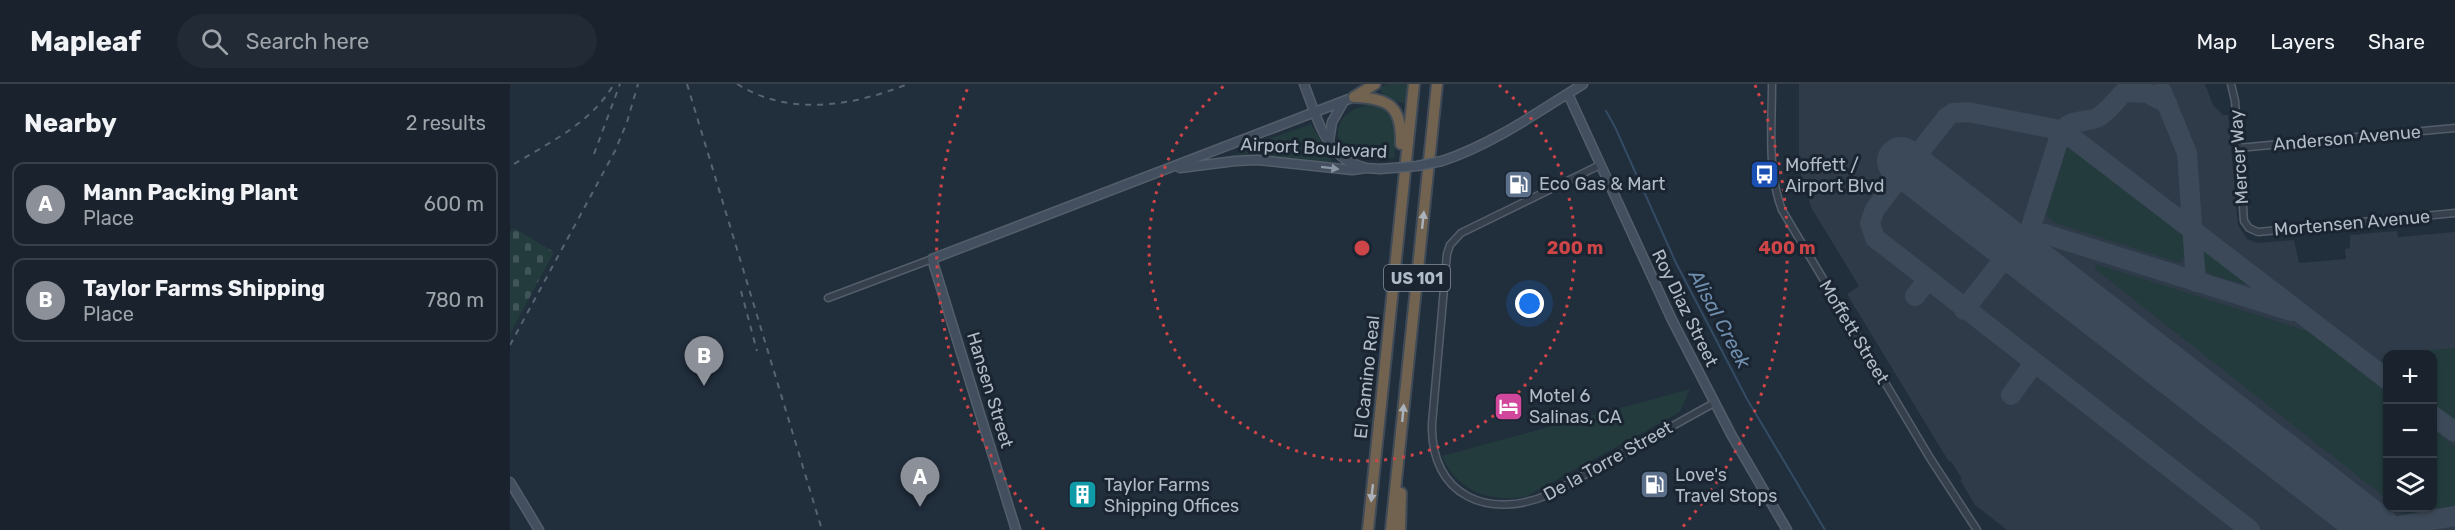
<!DOCTYPE html>
<html lang="en">
<head>
<meta charset="utf-8">
<style>
	:root { --surface:#19222d; --page:#222a35; --text:#f1f3f6; --muted:#9fa4aa; --line:#373f49; --accent:#8c9099 }
	body { margin:0; font-family:Rubik,sans-serif; background:var(--page); color:var(--text) }
	.controls { position:absolute; right:18px; bottom:18px; display:grid; overflow:hidden; border-radius:12px; box-shadow:0 2px 4px #0004 }
	.controls button { width:54px; height:54px; display:grid; place-items:center; padding:0; border:0; border-bottom:2px solid var(--line); background:var(--surface); color:var(--text); font:30px sans-serif }
	.you { position:absolute; left:1020px; top:220px; width:21px; height:21px; margin:-15px; border:4px solid #fff; border-radius:50%; background:#1a73e8; box-shadow:0 0 0 9px #1a73e833 }
	.badge { display:grid; place-items:center; width:39px; height:39px; border-radius:50%; background:var(--accent); color:#fff; font-size:20px; font-weight:700 }
	.pin { position:absolute; translate:-50% -50px; filter:drop-shadow(0 2px 3px #0008) }
	.pin::after { content:''; position:absolute; top:32px; width:21px; height:18px; background:inherit; clip-path:polygon(0 0,100% 0,50% 100%) }
	.list { margin:0; padding:0; list-style:none }
	h2 { display:flex; justify-content:space-between; align-items:center; height:78px; margin:0; padding:0 24px; font-size:26px }
	h2 small { font-size:20px; font-weight:400; color:var(--muted) }
	.list li { display:grid; grid-template-columns:39px 1fr auto; gap:18px; align-items:center; box-sizing:border-box; height:84px; margin:0 12px 12px; padding:0 12px; border:2px solid var(--line); border-radius:12px }
	.list b { display:block; font-size:22px; white-space:nowrap }
	.list p { margin:0; font-size:20px; white-space:nowrap; color:var(--muted) }
	.list em { font-size:20px; font-style:normal; color:var(--muted) }
	.icon { flex:none; width:33px; height:33px; fill:none; stroke:currentColor; stroke-width:2; stroke-linecap:round; stroke-linejoin:round }
	.map { position:relative; flex:none; width:1945px; height:446px; overflow:hidden }
	header { display:flex; align-items:center; gap:36px; box-sizing:border-box; height:84px; padding:0 30px; background:var(--surface); border-bottom:2px solid var(--line) }
	header strong { font-size:28px }
	nav { display:flex; gap:33px; margin-inline-start:auto; font-size:21px }
	.search { width:420px; height:54px; background:var(--page); display:flex; align-items:center; gap:15px; box-sizing:border-box; padding:0 21px; border-radius:33px; color:var(--muted); font-size:22px }
	main { display:flex }
	aside { flex:1; background:var(--surface) }
	.map>svg:first-child { display:block }
</style>
</head>
<body>
<header>
<strong>Mapleaf</strong>
<div class="search"><svg class="icon" aria-label="search" viewBox="0 0 24 24"><circle cx="10" cy="10" r="6"/><path d="M15 15l6 6"/></svg>Search here</div>
<nav><a>Map</a><a>Layers</a><a>Share</a></nav>
</header>
<main>
<aside>
<h2>Nearby<small>2 results</small></h2>
<ul class="list">
<li><span class="badge">A</span><div><b>Mann Packing Plant</b><p>Place</p></div><em>600 m</em></li>
<li><span class="badge">B</span><div><b>Taylor Farms Shipping</b><p>Place</p></div><em>780 m</em></li>
</ul>
</aside>
<div class="map">
<svg width="1945" height="446" viewBox="0 0 1945 446">
	<defs>
		<pattern id="cemetery-stones" width="16" height="16" patternUnits="userSpaceOnUse" patternTransform="scale(1.5)"><rect width="16" height="16" fill="#233b3d"/><path d="M2 7V4a2 2 0 0 1 4 0v3zM10 15v-3a2 2 0 0 1 4 0v3z" fill="#405558"/></pattern>
	</defs>
	<rect width="100%" height="100%" fill="#212e3c"/>
	<!-- airport -->
	<path fill="#2f3b49" fill-rule="evenodd" d="M1289,0H1695L1703,21L1713,31H1718L1728,141L1737,155L1747,159L1784,156L1789,179L1836,175L1835,165L1840,164V151L1887,147L1888,153L1945,148V446H1497L1465,421L1450,396L1452,395L1441,377L1439,378L1337,210L1349,202L1302,125L1292,97L1289,76ZM1878,270H1922V424H1878Z"/>
	<!-- green -->
	<path fill="#233b3d" d="M876,0H897L896,19C884,18 876,15 869,5Z
		M861,20C890,22 884,52 885,74C870,75 852,76 839,68C824,58 824,38 839,29C845,24 853,22 861,20Z
		M801,40L822,75L821,80L729,72L728,66Z
		M1557,64L1565,65L1675,151V171L1670,179L1543,138L1536,131Z
		M1693,167L1742,201V202L1702,191L1695,186Z
		M1586,180L1800,248L1877,309V415L1585,185Z
		M1945,264V338L1923,321L1922,270H1878L1877,286L1873,282L1871,276L1875,270Z
		M1180,305L1170,328L1015,413C978,418 947,407 932,372Z
		M1923,345L1945,363V421L1896,430L1888,424H1922Z"/>
	<!-- cemetery -->
	<path fill="url(#cemetery-stones)" d="M4,144L44,168L0,250V148Z"/>
	<g fill="none" stroke-linecap="round" stroke-linejoin="round">
		<!-- stream -->
		<path stroke="#344b64" stroke-width="2" d="M1096,27L1105,43L1166,179L1237,315L1315,446"/>
		<!-- taxiway -->
		<path stroke="#3c4958" stroke-width="20" d="M1652,8L1677,69L1686,198
			M1519,149L1551,48C1560,35 1573,39 1586,34C1596,30 1606,16 1614,8L1637,9L1657,19
			M1405,212L1417,197
			M1454,226L1510,154L1519,149L1535,150L1781,227
			M1501,311L1524,279
			M1922,331L1945,348
			M1740,446L1365,154L1360,139L1365,125L1437,33L1443,29L1458,28L1545,45L1565,56L1878,296
			M1866,446L1945,432"/>
		<!-- runway -->
		<path stroke="#3c4958" stroke-width="48" d="M1391,77L1867,446"/>
		<defs>
			<path id="street" d="M1262,0C1262,42 1257,87 1272,126L1420,374L1467,446
				M1721,0L1725,17L1734,137L1739,144L1748,148L1945,129
				M1728,64L1945,44
				M1090,81L951,149L940,161L937,170L922,340C920,412 979,437 1040,410L1204,319
				M318,214L422,175"/>
			<path id="secondary" d="M794,0C804,25 813,63 838,77C843,80 850,82 856,84
				M1058,10L1162,236L1222,352L1277,446
				M819,57L822,38L834,17
				M932,77C983,60 1028,28 1073,0
				M670,84L725,77L748,76L842,86L856,84L870,85
				M0,398L29,446
				M506,446L422,175L844,13"/>
			<path id="highway" d="M844,13C880,14 892,23 891,60
				M844,13L865,0
				M858,446L904,0
				M881,446L927,0
				M890,446L891,409"/>
		</defs>
		<!-- street casing -->
		<use href="#street" stroke="#535e6a" stroke-width="9"/>
		<!-- secondary casing -->
		<use href="#secondary" stroke="#535e6a" stroke-width="11"/>
		<!-- highway casing -->
		<use href="#highway" stroke="#404b57" stroke-width="14"/>
		<!-- street -->
		<use href="#street" stroke="#35404c" stroke-width="6"/>
		<!-- secondary -->
		<use href="#secondary" stroke="#434f5f" stroke-width="8"/>
		<!-- highway -->
		<use href="#highway" stroke="#726351" stroke-width="10"/>
		<!-- rail -->
		<path stroke="#566473" stroke-width="2" stroke-dasharray="6 6" stroke-linecap="butt" d="M177,0L312,446
			M227,0C280,33 342,22 398,0
			M84,70L110,0
			M4,80C42,57 81,39 104,0
			M231,207L247,267
			M0,261L105,67L117,38L128,0"/>
		<defs>
			<path id="secondary-bridge" d="M870,85L907,82L932,77"/>
		</defs>
		<!-- secondary-bridge casing -->
		<use href="#secondary-bridge" stroke="#535e6a" stroke-width="11" stroke-linecap="butt"/>
		<!-- secondary-bridge -->
		<use href="#secondary-bridge" stroke="#434f5f" stroke-width="8"/>
	</g>
	<!-- one-way arrows -->
	<defs><path id="oneway-solid" d="M-6-.8H1V-3.2L6.5 0L1 3.2V.8H-6Z" transform="scale(1.5)"/></defs>
	<use fill="#8a95a3" href="#oneway-solid" transform="translate(820 84) rotate(7)"/>
	<g fill="#aab2bc">
		<use href="#oneway-solid" transform="translate(913 136) rotate(-84)"/>
		<use href="#oneway-solid" transform="translate(893 329) rotate(-85)"/>
		<use href="#oneway-solid" transform="translate(862 409) rotate(96)"/>
	</g>
	<!-- distance rings -->
	<g fill="none" stroke="#ce4548" stroke-width="3" stroke-dasharray="3 6">
		<path d="M989 1A213 213 0 1 1 715 1"/>
		<path d="M534 446A425 425 0 0 1 459 1M1245 1A425 425 0 0 1 1170 446"/>
	</g>
	<!-- icons -->
	<defs>
		<symbol id="bus-square" viewBox="-11 -11 22 22"><rect x="-9" y="-9" width="18" height="18" rx="4" fill="#1a4fb4" stroke="#1a2531"/><path d="M-5-6H5V4H4V6H2V4H-2V6H-4V4H-5ZM-3.5-4V0h7V-4ZM-3.5 1.2v1.5H-2V1.2ZM2 1.2v1.5H3.5V1.2Z" fill="#fff"/></symbol>
		<symbol id="fuel-square" viewBox="-11 -11 22 22"><rect x="-9" y="-9" width="18" height="18" rx="4" fill="#5c6f8a" stroke="#1a2531"/><path d="M-5.5-6h7V0h2V4h1.3V-2.5L3-4.5l.8-.8L6-3V5H2.5V1h-1V6h-7ZM-4.2-4.7v3.2H.2V-4.7Z" fill="#fff"/></symbol>
		<symbol id="hotel-square" viewBox="-11 -11 22 22"><rect x="-9" y="-9" width="18" height="18" rx="4" fill="#d1479c" stroke="#1a2531"/><path d="M-6-4.5h1.5V1H6V5H4.5V3h-9V5H-6ZM-4 0a1.8 1.8 0 1 1 3.6 0ZM.5 0V-2.5h3Q6-2.5 6 0Z" fill="#fff"/></symbol>
		<symbol id="building-square" viewBox="-11 -11 22 22"><rect x="-9" y="-9" width="18" height="18" rx="4" fill="#0f9aa8" stroke="#1a2531"/><path d="M-4-6H4V6H1V3H-1V6H-4ZM-2.5-4.3h1.7v1.8h-1.7ZM.8-4.3h1.7v1.8H.8ZM-2.5-1h1.7V.8h-1.7ZM.8-1h1.7V.8H.8Z" fill="#fff"/></symbol>
	</defs>
	<g fill-rule="evenodd">
		<use href="#bus-square" x="1238" y="74" width="33" height="33"/>
		<use href="#fuel-square" x="992" y="84" width="33" height="33"/>
		<use href="#hotel-square" x="982" y="306" width="33" height="33"/>
		<use href="#fuel-square" x="1128" y="384" width="33" height="33"/>
		<use href="#building-square" x="556" y="394" width="33" height="33"/>
	</g>
	<g text-anchor="middle" dominant-baseline="central" stroke-width="6" stroke-linejoin="round" paint-order="stroke">
		<!-- shield labels -->
		<rect fill="#1a2531" stroke="#838e9b" stroke-width="1.5" x="874" y="181" width="66" height="26" rx="4.5"/>
		<g font-size="16" font-weight="bold" fill="#b0bbc8">
			<text x="907" y="194">US 101</text>
		</g>
		<!-- street labels -->
		<g font-size="18" fill="#b0bbc8" stroke="#1a2531">
			<text transform="translate(1837 54) rotate(-5)">Anderson Avenue</text>
			<text transform="translate(804 64) rotate(3)">Airport Boulevard</text>
			<text transform="translate(1729 73) rotate(-94)">Mercer Way</text>
			<text transform="translate(1842 139) rotate(-5)">Mortensen Avenue</text>
			<text transform="translate(1175 224) rotate(64)">Roy Diaz Street</text>
			<text transform="translate(1344 248) rotate(59)">Moffett Street</text>
			<text transform="translate(857 293) rotate(-84)">El Camino Real</text>
			<text transform="translate(480 306) rotate(73)">Hansen Street</text>
			<text transform="translate(1098 377) rotate(-29)">De la Torre Street</text>
		</g>
		<!-- poi labels -->
		<g font-size="18" fill="#b0bbc8" stroke="#1a2531" text-anchor="start">
			<text x="1275" y="81">Moffett /<tspan x="1275" dy="21">Airport Blvd</tspan></text>
			<text x="1029" y="100">Eco Gas &amp; Mart</text>
			<text x="1019" y="312">Motel 6<tspan x="1019" dy="21">Salinas, CA</tspan></text>
			<text x="1165" y="391">Love's<tspan x="1165" dy="21">Travel Stops</tspan></text>
			<text x="594" y="401">Taylor Farms<tspan x="594" dy="21">Shipping Offices</tspan></text>
		</g>
		<!-- water labels -->
		<g font-size="20" font-style="italic" fill="#6f8dad" stroke="#1a2531">
			<text transform="translate(1210 235) rotate(62)">Alisal Creek</text>
		</g>
	</g>
	<circle cx="852" cy="164" r="9" fill="#ce4548" stroke="#1a2531" stroke-width="3"/>
	<g font-size="18" text-anchor="middle" font-weight="bold" fill="#ce4548" stroke="#1a2531" stroke-width="6" stroke-linejoin="round" paint-order="stroke">
		<text x="1065" y="170">200 m</text>
		<text x="1277" y="170">400 m</text>
	</g>
</svg>
<div class="controls">
<button>+</button>
<button>−</button>
<button><svg class="icon" aria-label="layers" viewBox="0 0 24 24"><path d="M12 4l9 5-9 5-9-5zM3 14l9 5 9-5"/></svg></button>
</div>
<div class="you"></div>
<div class="pin badge" style="left:410px;top:423px">A</div>
<div class="pin badge" style="left:194px;top:302px">B</div>
</div>
</main>
</body>
</html>
